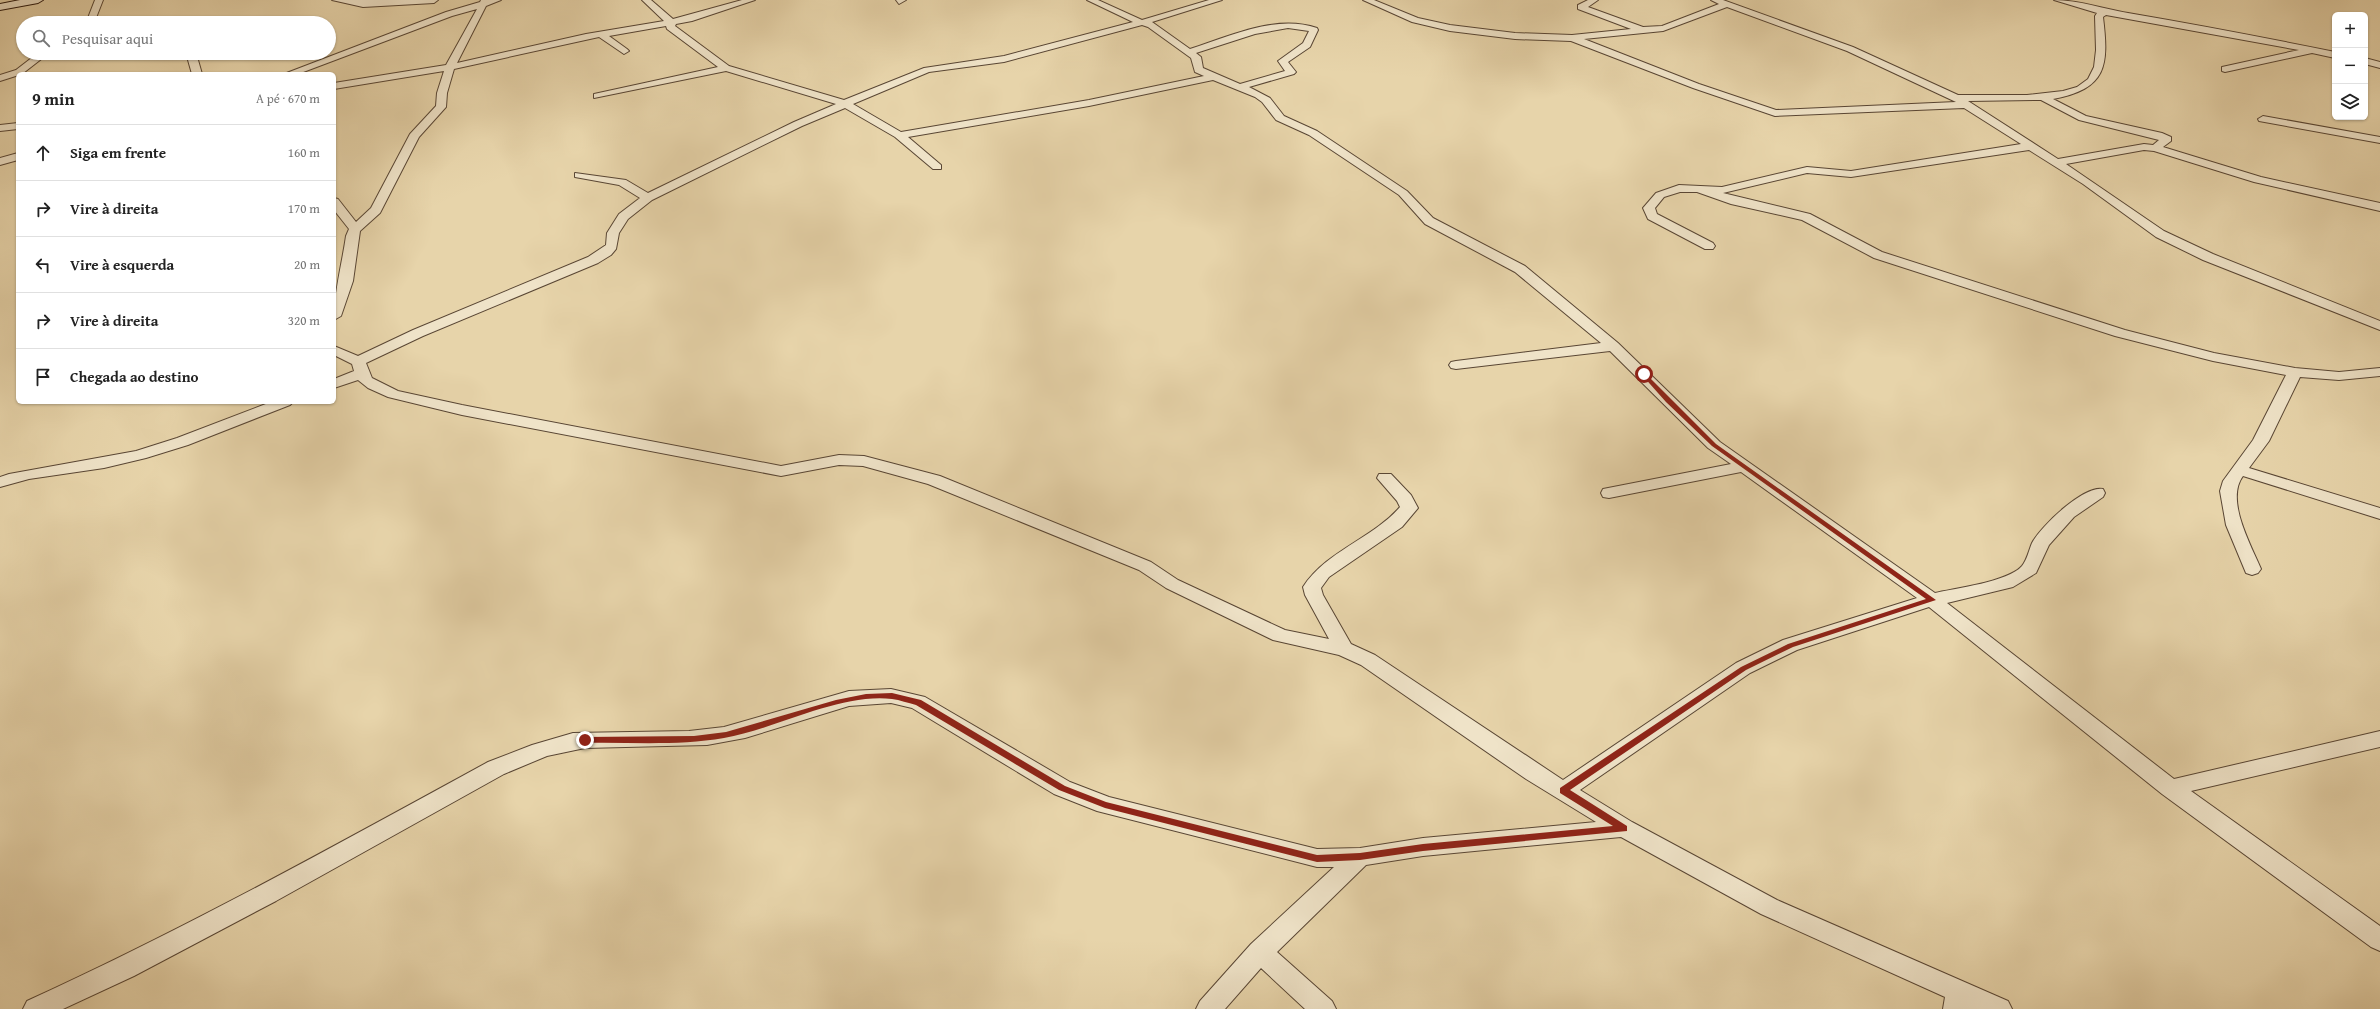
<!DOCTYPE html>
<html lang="pt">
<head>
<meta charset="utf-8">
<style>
	:root { --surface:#fff; --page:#f6f6f6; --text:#222; --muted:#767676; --line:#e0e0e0 }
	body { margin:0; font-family:"Gentium Book Plus",serif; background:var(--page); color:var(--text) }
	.controls { position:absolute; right:12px; top:12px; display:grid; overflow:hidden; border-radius:6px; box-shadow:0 1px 3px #0004 }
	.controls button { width:36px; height:36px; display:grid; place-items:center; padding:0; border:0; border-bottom:1px solid var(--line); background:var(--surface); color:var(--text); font:20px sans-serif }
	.stop { position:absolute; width:12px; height:12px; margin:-9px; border:3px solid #8f2418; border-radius:50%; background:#fff }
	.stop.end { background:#8f2418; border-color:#fff; box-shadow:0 1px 4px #0008 }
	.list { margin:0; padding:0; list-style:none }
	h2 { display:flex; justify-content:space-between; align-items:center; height:52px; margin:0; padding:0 16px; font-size:17px }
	h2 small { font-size:13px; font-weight:400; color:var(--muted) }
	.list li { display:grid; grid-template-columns:26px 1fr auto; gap:12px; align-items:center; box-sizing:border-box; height:56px; padding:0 16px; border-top:1px solid var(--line) }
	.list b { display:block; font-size:15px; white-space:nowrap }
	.list em { font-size:13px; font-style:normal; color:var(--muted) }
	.icon { flex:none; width:22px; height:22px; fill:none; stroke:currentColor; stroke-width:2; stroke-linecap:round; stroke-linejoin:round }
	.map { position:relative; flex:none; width:2380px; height:1009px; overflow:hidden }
	.search { position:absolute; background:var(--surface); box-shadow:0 1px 3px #0004; left:16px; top:16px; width:320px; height:44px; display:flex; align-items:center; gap:10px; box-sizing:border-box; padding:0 14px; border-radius:22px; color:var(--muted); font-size:15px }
	.panel { position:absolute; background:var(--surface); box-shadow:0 1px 3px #0004; left:16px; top:72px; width:320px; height:332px; border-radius:6px }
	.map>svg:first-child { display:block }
</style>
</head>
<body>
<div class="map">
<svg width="2380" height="1009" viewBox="0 0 2380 1009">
	<rect width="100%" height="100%" fill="#e7d4aa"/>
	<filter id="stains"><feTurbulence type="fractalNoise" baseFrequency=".005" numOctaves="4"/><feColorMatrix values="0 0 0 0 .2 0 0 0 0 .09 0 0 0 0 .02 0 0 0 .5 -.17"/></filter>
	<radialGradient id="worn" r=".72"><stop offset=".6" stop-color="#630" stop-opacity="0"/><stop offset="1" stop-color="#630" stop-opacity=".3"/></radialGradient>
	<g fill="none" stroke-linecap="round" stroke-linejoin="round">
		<defs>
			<path id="street" d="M95,0H103L94,23H86Z
				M332,0H438L434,3L363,7Z
				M481,0H501L486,6L457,63L586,34L664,21L642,0H651L673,19L742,0H755L692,21L676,24L675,26L729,66L844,100L924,68L1004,56L1133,22L1087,0H1098L1142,20L1209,0H1222L1152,22L1190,49C1230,36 1276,14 1317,28L1318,30L1310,47L1288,62L1296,72L1294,74L1249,87L1270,98L1284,116L1317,131L1407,191L1433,218L1525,266L1618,343L1720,442L1935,593C1956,588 2008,582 2022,566C2027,560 2029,550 2032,543C2041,526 2084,485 2103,489L2105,493L2103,497L2074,517L2049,545L2036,573L2013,587L1947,603L2174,779L2380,731V747L2191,791L2380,926V951L2371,947L2162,794L1929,607L1797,650L1750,673L1580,790L1632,822L1777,900L2008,1001L2012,1009H1943L1945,997L1761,914L1621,837L1423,856L1366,865L1277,952L1332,1001L1336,1009H1305L1261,968L1225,1009H1196L1200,1001L1251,944L1334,867H1317L1097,811L1054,794L912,708L891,703L849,706L745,738L707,745L585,748L547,756L504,774L276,901L134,976L63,1009H23L27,1001C185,929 336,845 488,762L532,745L573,733L689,731L724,727L849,691L891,689L925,697L1070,782L1109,797L1317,849L1360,848L1423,838L1596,822L1526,779L1361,665L1339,655L1273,640L1166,588L1139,570L928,484L863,466L839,465L781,476L462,415L388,397L368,388L358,380L334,388V379L354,371L352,364L334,355V346L358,356L413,330L588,257L606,245L607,233L619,214L640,198L619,185L575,177V173L626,180L648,193L794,122L836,104L726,71L594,98V94L718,67L667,29L666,26L609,36L627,49L629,51L624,54L599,37L454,69L447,93L446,107L419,137L380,213L360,231L353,281L341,316L334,320C334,292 342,264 346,236L349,229L334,210V198L338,199L356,222L371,208L410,134L436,106L437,93L444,71L334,89V83L446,65L477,9L452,16L298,74H284L446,12L480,2ZM1142,25L1148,27L1191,58L1195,72L1204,76L1089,100L901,132L853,104L929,72L1004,62ZM1288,28L1309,31L1303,43L1278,61L1285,71L1240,84L1203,68L1201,57L1196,53L1255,34ZM1213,80L1255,97L1262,102L1276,120L1309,135L1399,195L1425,224L1515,272L1601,343L1456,361L1451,362L1449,365L1451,368L1456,369L1610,351L1708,448L1731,464L1603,489L1601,493L1603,497L1609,498L1741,472L1917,598L1783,640L1736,663L1563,780L1375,655L1351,644L1323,595L1321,588L1329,577L1402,527L1418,508L1411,495L1391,474H1379L1377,478L1397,501L1400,507C1372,539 1326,551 1303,587L1305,595L1329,639L1285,630L1178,580L1151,562L940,476L864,456L839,455L781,466L462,405L398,391L372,378L366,363L423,336L598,263L611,255L616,249L619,233L628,219L652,200L802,126L845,108L895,137L933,169H941V165L908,137L1089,106Z
				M896,0H906L899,4Z
				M1363,0H1374L1418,18L1450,25L1515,33L1572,35L1631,29L1578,9V5L1588,0H1598L1588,7L1643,27L1662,26L1719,4L1711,0H1723L1853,47L1958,95H2027L2063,91L2077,87L2088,79L2094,67L2096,50L2095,16L2097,13L2054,0C2079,0 2104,9 2128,13C2198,25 2266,38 2335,52V58L2312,53L2225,72L2222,71V67L2299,50L2106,15L2103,17C2109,66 2107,89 2053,99L2086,116L2162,133L2171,137V141L2163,147L2261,177L2380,203V211L2254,182L2154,151L2144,150L2066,164L2164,231L2213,254L2380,321V330L2203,260L2156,237L2083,184L2029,150L1851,177L1807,173L1723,193L1810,214L1882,252L2125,330L2214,353L2295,368L2339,372L2380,368V376L2339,380L2300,377L2269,441L2249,468L2380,508V519L2243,476C2225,500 2251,545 2261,569L2258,573L2252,575L2246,573L2226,525L2220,491L2223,481L2253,440L2286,375L2213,361L2115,336L1874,258L1802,220L1731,204L1697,192H1680L1664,197L1655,208L1657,214L1713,243L1715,246L1713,249H1705L1648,219L1643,208L1656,193L1679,185L1722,187L1807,167L1851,171L2021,144L1964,108L1775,116L1693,88L1571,41L1515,39L1450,31L1412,22ZM1727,7L1847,51L1956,102L1776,110L1699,84L1584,39L1663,31ZM2041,100L2079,120L2159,140L2153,145L2144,144L2058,159L1968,101Z
				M38,53H49L22,74L0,81V75L16,70Z
				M186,53H196L202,74H192Z
				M2365,58L2380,62V68L2365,64Z
				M2263,116L2380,137V143L2259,121L2258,119Z
				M18,123V129L0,131V125Z
				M18,153V160L0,165V158Z
				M271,402H293L290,405L188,445L146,458L104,468L29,479L0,487V477L9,474L136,451L177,438Z"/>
			<path id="secondary" d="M20,0H43L38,3L0,10V4Z"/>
		</defs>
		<!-- street casing -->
		<use href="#street" stroke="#594634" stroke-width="2"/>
		<!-- secondary casing -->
		<use href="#secondary" stroke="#2a170d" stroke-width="2"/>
		<!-- street -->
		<use href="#street" fill="#efe3c8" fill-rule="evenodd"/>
		<!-- secondary -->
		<use href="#secondary" fill="#efe3c8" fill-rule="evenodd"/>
	</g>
	<!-- route -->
	<path fill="#8f2418" d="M1644,372L1716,444L1936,600L1793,647L1746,670L1570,790L1627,826V831L1423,851L1360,860L1317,862L1105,808L1059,790L916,705C908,703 900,700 892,699C839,693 776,729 724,738C679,746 631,742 585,743L581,740L585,737L694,736L726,732L836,700L866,694L892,693L921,700L1065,786L1106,802L1317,855L1360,853L1423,844L1613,826L1560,793V788L1741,667L1788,644L1926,599L1712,446L1666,402L1642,375Z"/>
	<rect width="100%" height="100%" filter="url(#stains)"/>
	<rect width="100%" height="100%" fill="url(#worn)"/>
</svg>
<div class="controls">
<button>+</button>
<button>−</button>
<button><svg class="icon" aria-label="layers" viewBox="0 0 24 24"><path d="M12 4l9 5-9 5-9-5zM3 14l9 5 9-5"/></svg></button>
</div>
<div class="stop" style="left:1644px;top:374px"></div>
<div class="stop end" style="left:585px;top:740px"></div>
<div class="search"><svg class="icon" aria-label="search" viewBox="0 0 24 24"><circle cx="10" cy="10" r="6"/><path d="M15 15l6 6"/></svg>Pesquisar aqui</div>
<section class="panel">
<h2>9 min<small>A pé · 670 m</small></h2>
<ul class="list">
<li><svg class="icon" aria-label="ahead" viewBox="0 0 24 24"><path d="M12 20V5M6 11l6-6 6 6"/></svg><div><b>Siga em frente</b></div><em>160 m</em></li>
<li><svg class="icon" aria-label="right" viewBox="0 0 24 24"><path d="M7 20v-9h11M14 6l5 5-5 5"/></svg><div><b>Vire à direita</b></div><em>170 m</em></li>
<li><svg class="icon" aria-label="left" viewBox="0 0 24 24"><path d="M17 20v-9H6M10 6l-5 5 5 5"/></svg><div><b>Vire à esquerda</b></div><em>20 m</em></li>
<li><svg class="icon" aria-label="right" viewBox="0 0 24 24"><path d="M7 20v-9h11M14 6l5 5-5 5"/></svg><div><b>Vire à direita</b></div><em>320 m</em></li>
<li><svg class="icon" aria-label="arrive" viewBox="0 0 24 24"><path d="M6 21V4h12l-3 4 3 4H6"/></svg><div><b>Chegada ao destino</b></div></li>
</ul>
</section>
</div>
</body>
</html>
